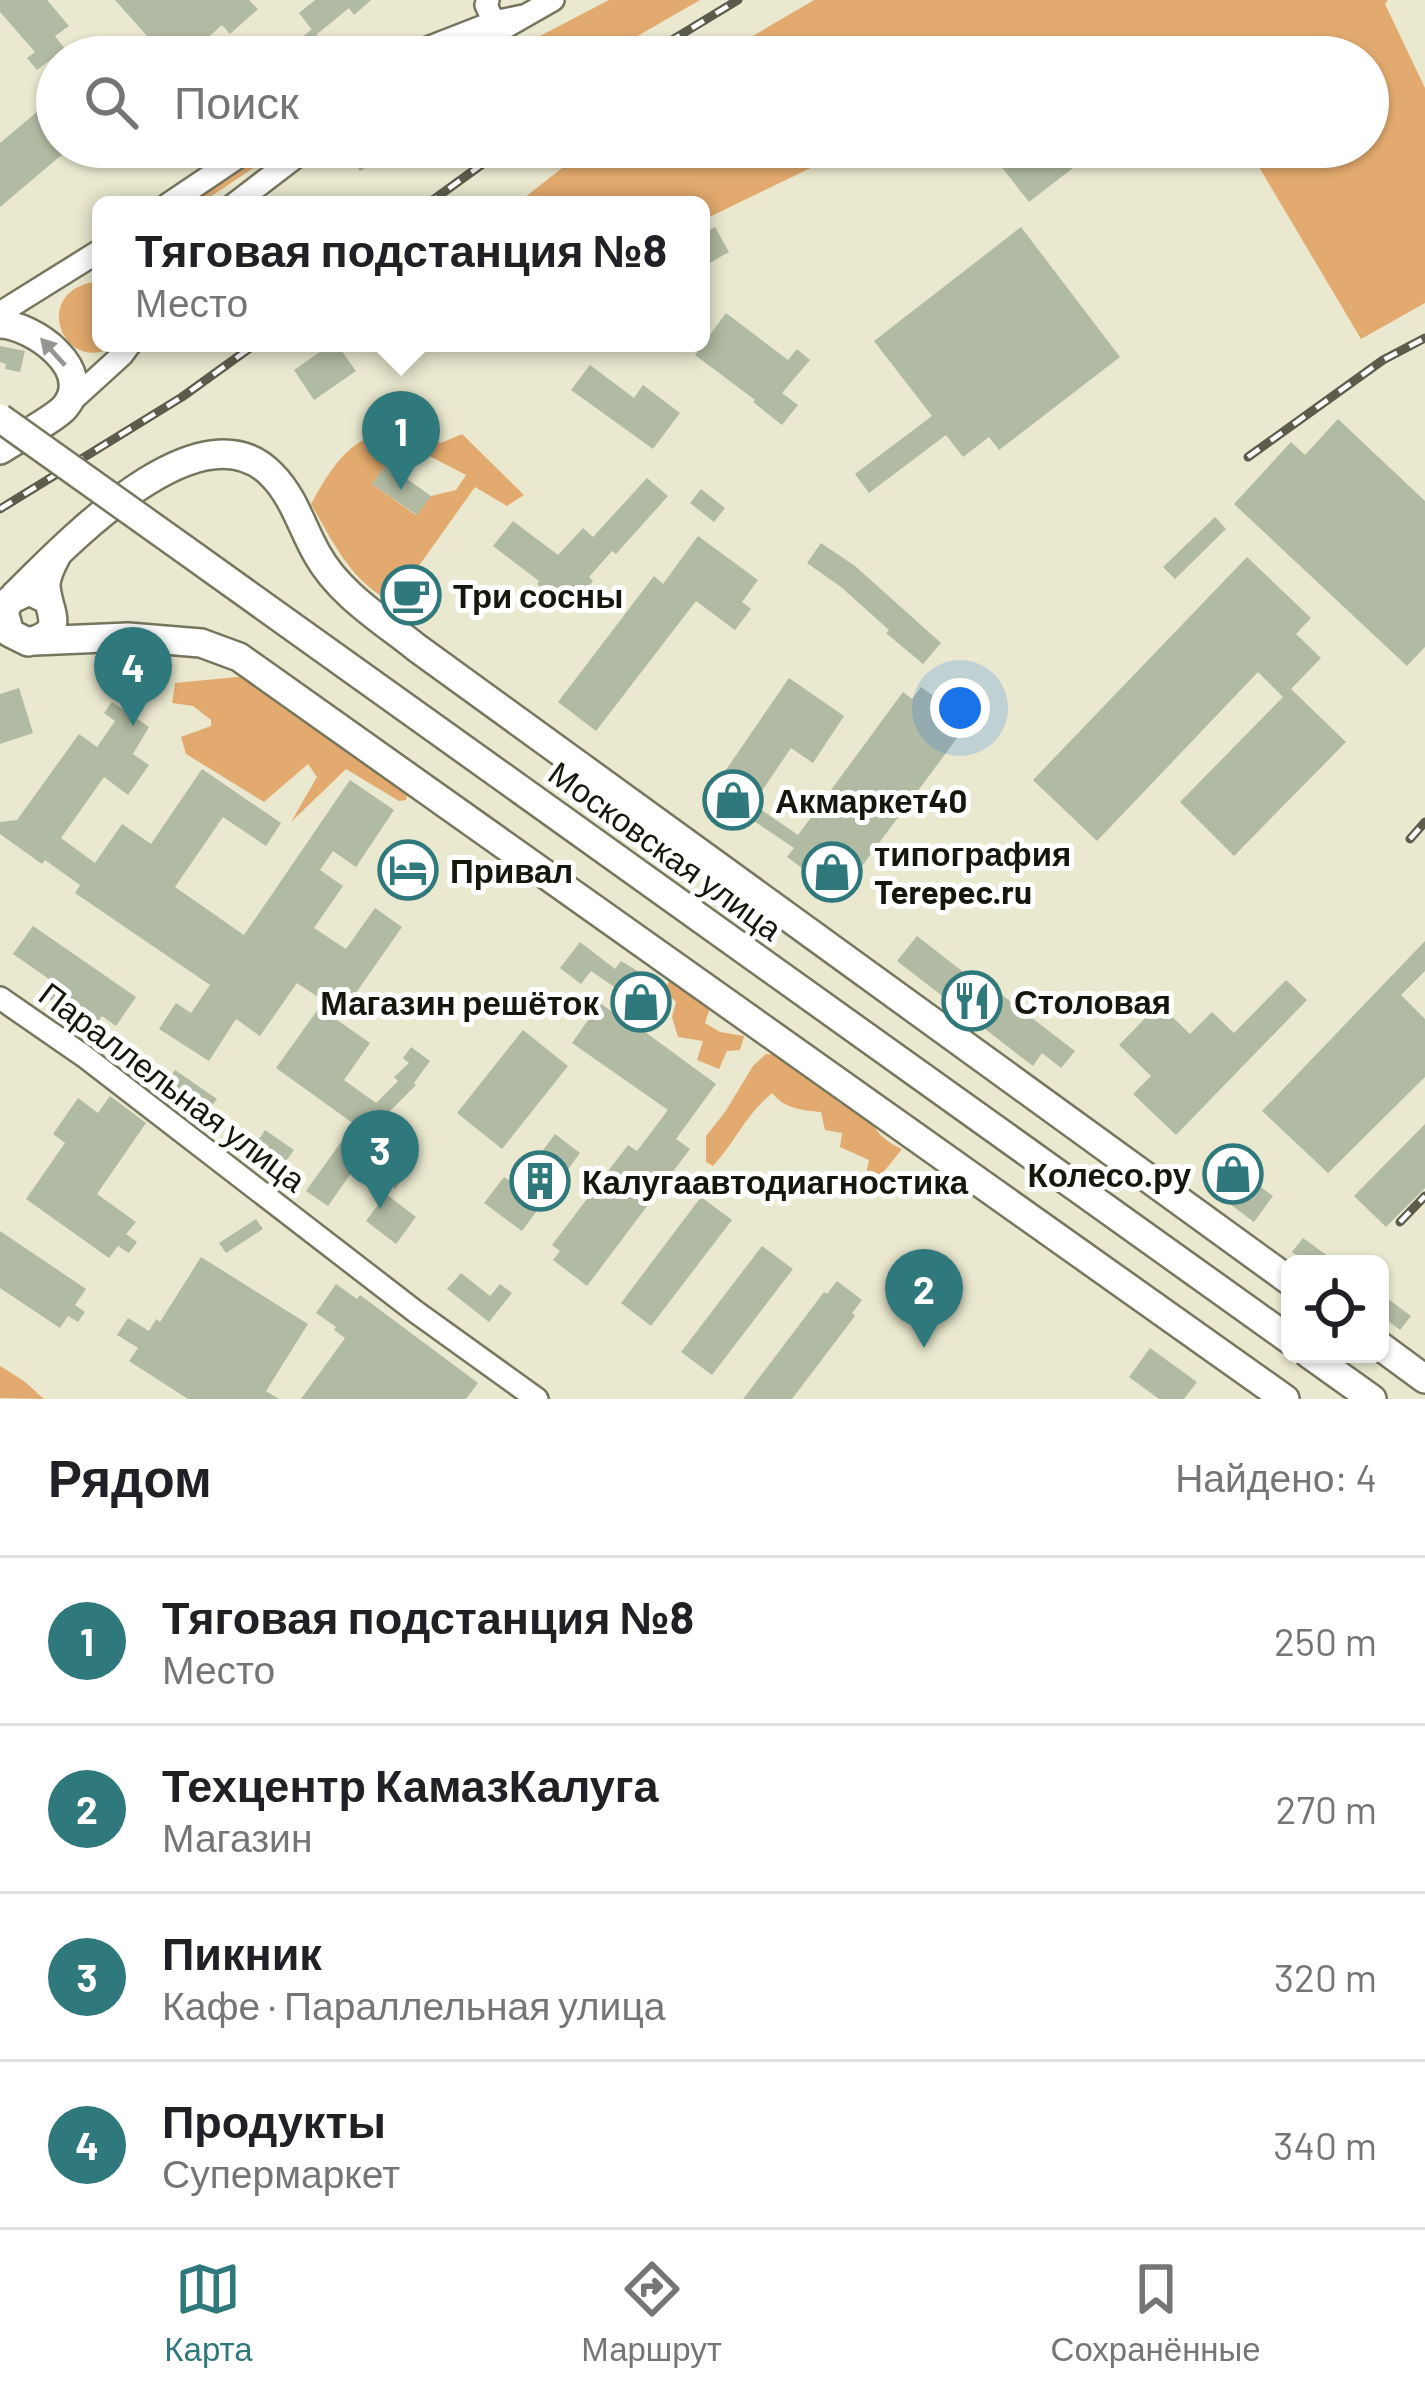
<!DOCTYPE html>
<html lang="ru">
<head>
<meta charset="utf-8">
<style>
	:root { --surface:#fff; --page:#f2f2f2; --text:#202124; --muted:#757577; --line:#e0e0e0; --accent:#2f787c }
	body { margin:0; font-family:Barlow,sans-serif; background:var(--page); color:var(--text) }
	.controls { position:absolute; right:36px; bottom:36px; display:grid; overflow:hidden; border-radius:18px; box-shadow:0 3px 9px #0004 }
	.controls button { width:108px; height:108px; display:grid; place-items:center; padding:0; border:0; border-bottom:3px solid var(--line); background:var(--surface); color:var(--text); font:60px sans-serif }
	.you { position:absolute; left:960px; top:708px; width:42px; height:42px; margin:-30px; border:9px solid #fff; border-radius:50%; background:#1a73e8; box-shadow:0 0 0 18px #1a73e833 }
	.badge { display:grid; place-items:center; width:78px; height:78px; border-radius:50%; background:var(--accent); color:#fff; font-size:39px; font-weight:700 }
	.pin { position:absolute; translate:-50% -99px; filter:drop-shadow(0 3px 6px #0008) }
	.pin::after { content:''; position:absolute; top:63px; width:42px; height:36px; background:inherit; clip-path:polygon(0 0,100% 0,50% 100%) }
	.popup { position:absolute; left:92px; top:196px; width:618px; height:156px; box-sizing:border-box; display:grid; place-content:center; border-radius:18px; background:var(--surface); filter:drop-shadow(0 3px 9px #0005); font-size:39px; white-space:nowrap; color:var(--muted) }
	.popup b { font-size:45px; color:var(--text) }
	.popup::after { content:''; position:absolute; left:50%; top:100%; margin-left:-24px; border:24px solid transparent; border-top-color:var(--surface) }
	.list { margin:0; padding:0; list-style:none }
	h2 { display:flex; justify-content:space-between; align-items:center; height:156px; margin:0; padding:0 48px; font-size:51px }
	h2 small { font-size:39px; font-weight:400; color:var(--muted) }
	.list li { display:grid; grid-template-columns:78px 1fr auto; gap:36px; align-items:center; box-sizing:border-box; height:168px; padding:0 48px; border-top:3px solid var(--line) }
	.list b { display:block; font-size:45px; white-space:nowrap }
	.list p { margin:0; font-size:39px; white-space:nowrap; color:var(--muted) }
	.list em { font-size:39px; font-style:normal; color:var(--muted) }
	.icon { flex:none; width:66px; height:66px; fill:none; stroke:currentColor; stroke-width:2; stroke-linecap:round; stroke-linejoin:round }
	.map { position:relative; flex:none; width:1425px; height:1399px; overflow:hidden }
	.search { position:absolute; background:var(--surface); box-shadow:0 3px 9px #0004; left:36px; right:36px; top:36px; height:132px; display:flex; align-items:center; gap:30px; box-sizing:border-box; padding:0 42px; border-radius:66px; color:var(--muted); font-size:45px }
	.sheet { height:828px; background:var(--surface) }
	nav { display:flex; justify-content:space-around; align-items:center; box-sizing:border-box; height:168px; border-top:3px solid var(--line); background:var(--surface); font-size:33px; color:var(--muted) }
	nav a { display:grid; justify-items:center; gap:6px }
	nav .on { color:var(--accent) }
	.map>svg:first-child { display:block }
</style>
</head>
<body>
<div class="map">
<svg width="1425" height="1399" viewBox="0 0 1425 1399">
	<rect width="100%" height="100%" fill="#eae9cf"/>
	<!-- green -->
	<path fill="#e2aa6e" d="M609,0H700L601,57H550L538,37Z
		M814,0H1388L1385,4L1425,88V303L1361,339L1256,162L1238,147H1368V57H1136L1127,49L1101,57H717Z
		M274,147H285L198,205H186Z
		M589,147H854L701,221V205H515Z
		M94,282L101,283V343H119C66,382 28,293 94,282Z
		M417,419L426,434L441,443L462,434L524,495L507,506L475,487L416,570L441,589L436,598L400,574L383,597C348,576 331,538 311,504C325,479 343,446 371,437L394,455L372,484L416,515L431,496L456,490L466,475L393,437V430Z
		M247,676L407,795L406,800L399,801L346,769L291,822L317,777L308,764L264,802L186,754L181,737L211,726V720L193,706L172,703L175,683Z
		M671,978L699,990L709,1011L705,1023L720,1032L744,1036L740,1050L727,1051L719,1069L697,1060L703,1041L678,1037L672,1017L676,1002L664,990Z
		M766,1054L787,1056C795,1073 802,1072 816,1082C840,1099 832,1106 867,1112C875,1132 883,1140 902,1149L878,1179L866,1175L869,1160L840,1147L842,1133L825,1130L821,1112C801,1110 785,1109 772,1093C744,1117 736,1141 713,1166L706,1162V1136L725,1112L753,1066Z
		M0,1366L24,1381L44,1399L0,1398Z"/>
	<!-- building -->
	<path fill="#b1baa2" d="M0,0H47L69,26L55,36L65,49L37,70L27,58L35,52L0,12Z
		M115,0H249L258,9L230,34L222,25L186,57H166Z
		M315,0H371L354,15L349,8L316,35L299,13Z
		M312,29L335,57H278Z
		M57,95V147H71L0,207V143Z
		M345,147H375L382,158L360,171L353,159L345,165L337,152Z
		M1005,147H1100L1029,202L993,156Z
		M715,227L729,252L701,268V235Z
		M1021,227L1120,357L999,450L989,437L963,457L946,435L869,493L855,474L932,416L874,341Z
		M726,313L788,360L797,349L810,360L782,393L798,405L782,425L753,402L755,400L695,355Z
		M333,343H336L356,371L314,400L294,370Z
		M0,346L25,351L20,372L5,369L6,364L0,362Z
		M590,365L634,398L643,385L680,413L653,449L571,390Z
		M1338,419L1425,501V647L1407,666L1234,504L1291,442L1305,455Z
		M386,464L431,496L417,515L372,484Z
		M647,478L668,496L616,554L612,551L589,577L593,581L571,610L537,584L539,581L493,546L513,521L558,555L583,528L593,537Z
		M701,489L725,508L714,522L690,503Z
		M1215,517L1226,529L1175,579L1163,567Z
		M698,536L758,580L742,602L751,609L735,630L696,601L596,731L558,702L654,576L663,584Z
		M821,543L855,566L941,643L923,664L886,633L889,630L841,587L807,563Z
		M1247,557L1311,618L1296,634L1321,658L1291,689L1346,742L1234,856L1180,802L1283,697L1258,672L1097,841L1033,780Z
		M400,573L436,598L423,616L387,592Z
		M789,678L844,716L813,763L791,748L753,804L798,835L903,692L912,699L921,687L969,722L856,874L862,878L846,900L787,857L794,848L745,815L742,820L708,796Z
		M19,688L33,733L0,744V694Z
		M112,702L149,727L133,754L149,765L128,795L104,777L61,838L95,863L122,824L151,844L202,769L281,823L266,846L223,817L175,887L244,935L350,780L394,810L356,867L333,851L320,870L343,886L314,928L346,949L375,908L402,927L337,1020L370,1043L344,1080L376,1103L398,1081L394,1077L409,1063L403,1058L411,1047L430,1061L414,1083L416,1085L389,1112L392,1115L374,1141L411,1167L395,1189L359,1162L328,1206L306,1191L354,1124L276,1068L324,1001L297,983L260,1036L236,1019L209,1061L159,1029L176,1003L191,1013L210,985L75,893L80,885L45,860L42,864L0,834V822L17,820L79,734L97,747L115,721L104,713Z
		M407,845L432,862L406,901L381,884Z
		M33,926L136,997L116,1026L102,1016L92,1031L40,992L49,979L13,954Z
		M917,936L994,996L998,992L1075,1051L1061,1068L1042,1053L1033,1066L897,961Z
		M1425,941V971L1401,995L1425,1019V1077L1328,1173L1262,1111Z
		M580,942L615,969L621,961L657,983L649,996L627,981L620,991L591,971L581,984L560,968Z
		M1286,980L1307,1000L1176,1135L1133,1094L1151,1076L1119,1045L1159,1004L1190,1034L1212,1012L1234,1033Z
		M600,1003L635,1028L637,1026L716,1084L676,1139L690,1149L587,1286L553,1260L560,1251L552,1245L628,1145L637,1151L668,1110L572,1043Z
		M523,1030L568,1066L502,1149L457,1113Z
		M175,1070L217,1099L208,1111L167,1082Z
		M110,1096L146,1123L97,1194L136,1222L126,1234L137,1242L129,1253L118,1246L109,1258L26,1199L65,1143L53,1134L78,1098L98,1113Z
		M1425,1124V1188L1386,1227L1354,1196Z
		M265,1130L294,1150L281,1168L253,1148Z
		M555,1134L580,1153L522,1231L484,1203L504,1177L517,1186Z
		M1237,1147L1255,1160L1244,1175L1273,1196L1254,1222L1207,1187Z
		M386,1194L416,1217L396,1244L366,1221Z
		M701,1197L732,1220L651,1326L621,1303Z
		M256,1219L263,1229L226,1253L219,1243Z
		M0,1231L86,1289L75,1305L85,1312L78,1322L68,1316L60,1328L0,1288Z
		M1303,1238L1339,1264H1309L1292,1252Z
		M762,1246L793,1269L712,1375L681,1352Z
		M201,1257L308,1324L266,1391L279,1399H188L129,1361L138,1348L117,1335L128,1318L149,1331L156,1319L160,1322Z
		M461,1273L490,1296L500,1284L512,1293L489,1322L447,1289Z
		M837,1281L862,1300L852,1313L855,1316L792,1399H743L824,1292L827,1294Z
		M336,1284L357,1299L360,1295L478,1383L466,1399H301L345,1338L334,1330L336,1327L316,1313Z
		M1380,1293L1411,1316L1400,1330L1380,1315Z
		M1150,1348L1197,1382L1184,1399H1159L1129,1377Z"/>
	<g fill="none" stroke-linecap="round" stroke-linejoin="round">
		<defs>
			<path id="minor" d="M488,0L486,5L494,22
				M404,57L494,22L523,16
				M453,57L553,0
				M167,205L253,147
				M233,205L309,147
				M0,313L101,250
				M66,406L122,355L131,343
				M0,998L84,1056L416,1312L537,1399"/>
			<path id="major" d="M0,324C33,325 96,370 65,407C57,417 14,441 0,450
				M184,549L1290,1340
				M15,595C65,546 201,400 272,475C294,497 302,528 317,554C339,594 382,620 417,648L1290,1281
				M48,600L29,591L10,600L4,612L10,633L28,642C70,632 46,610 46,584C47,574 52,564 57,555
				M35,641L128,637L201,643L239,657L1285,1399
				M1380,1346L1425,1379
				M1309,1354L1372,1399"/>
		</defs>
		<!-- minor casing -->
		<use href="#minor" stroke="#76755d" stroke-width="26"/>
		<!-- major casing -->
		<use href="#major" stroke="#76755d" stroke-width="32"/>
		<!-- minor -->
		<use href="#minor" stroke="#fff" stroke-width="21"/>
		<!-- major -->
		<use href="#major" stroke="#fff" stroke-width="27"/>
		<defs>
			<path id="rail" d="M644,57L738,0
				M426,205L506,147
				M1248,457L1383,360L1425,338
				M0,509L182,397L257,343
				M1410,839L1425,822
				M1400,1222L1425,1196"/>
		</defs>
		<!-- rail casing -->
		<use href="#rail" stroke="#5c5b4c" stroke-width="9"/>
		<!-- rail -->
		<use href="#rail" stroke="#fff" stroke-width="4.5" stroke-dasharray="14" stroke-linecap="butt"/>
		<defs>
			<path id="major-bridge" d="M0,418L184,549"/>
		</defs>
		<!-- major-bridge casing -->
		<use href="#major-bridge" stroke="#76755d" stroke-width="32" stroke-linecap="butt"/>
		<!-- major-bridge -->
		<use href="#major-bridge" stroke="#fff" stroke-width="27"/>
	</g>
	<!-- one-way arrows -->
	<defs><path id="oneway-solid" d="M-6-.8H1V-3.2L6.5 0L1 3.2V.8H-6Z" transform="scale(3)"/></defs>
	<use fill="#969692" href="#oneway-solid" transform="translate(53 352) rotate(-132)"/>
	<!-- icons -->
	<defs>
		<symbol id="cafe-ring" viewBox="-11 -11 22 22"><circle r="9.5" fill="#fff" stroke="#2f787c" stroke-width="1.5"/><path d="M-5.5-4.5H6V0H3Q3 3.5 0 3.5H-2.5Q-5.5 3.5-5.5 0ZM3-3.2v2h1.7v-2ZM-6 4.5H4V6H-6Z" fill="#2f787c"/></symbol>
		<symbol id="shop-ring" viewBox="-11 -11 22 22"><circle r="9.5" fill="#fff" stroke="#2f787c" stroke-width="1.5"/><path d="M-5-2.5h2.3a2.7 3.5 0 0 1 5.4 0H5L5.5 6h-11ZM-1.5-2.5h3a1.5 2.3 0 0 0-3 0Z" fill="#2f787c"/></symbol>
		<symbol id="hotel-ring" viewBox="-11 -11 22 22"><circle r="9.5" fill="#fff" stroke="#2f787c" stroke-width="1.5"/><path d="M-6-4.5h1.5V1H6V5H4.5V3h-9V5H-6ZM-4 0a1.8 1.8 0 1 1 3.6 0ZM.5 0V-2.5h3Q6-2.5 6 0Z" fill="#2f787c"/></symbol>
		<symbol id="restaurant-ring" viewBox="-11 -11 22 22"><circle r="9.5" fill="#fff" stroke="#2f787c" stroke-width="1.5"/><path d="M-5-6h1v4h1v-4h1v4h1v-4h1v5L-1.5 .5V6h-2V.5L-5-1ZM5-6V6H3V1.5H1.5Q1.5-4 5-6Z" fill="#2f787c"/></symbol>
		<symbol id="building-ring" viewBox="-11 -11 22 22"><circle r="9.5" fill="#fff" stroke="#2f787c" stroke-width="1.5"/><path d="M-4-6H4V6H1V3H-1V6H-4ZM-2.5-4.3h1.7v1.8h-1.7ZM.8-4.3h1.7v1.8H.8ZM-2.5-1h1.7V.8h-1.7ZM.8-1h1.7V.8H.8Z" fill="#2f787c"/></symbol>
	</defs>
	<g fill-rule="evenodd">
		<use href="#cafe-ring" x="378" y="562" width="66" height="66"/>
		<use href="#shop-ring" x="700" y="767" width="66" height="66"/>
		<use href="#hotel-ring" x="375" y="837" width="66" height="66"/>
		<use href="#shop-ring" x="799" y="839" width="66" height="66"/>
		<use href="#restaurant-ring" x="939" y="968" width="66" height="66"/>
		<use href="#shop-ring" x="608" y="969" width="66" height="66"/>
		<use href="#shop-ring" x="1200" y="1141" width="66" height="66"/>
		<use href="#building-ring" x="507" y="1148" width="66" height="66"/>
	</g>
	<g text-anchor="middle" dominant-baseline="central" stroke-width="10" stroke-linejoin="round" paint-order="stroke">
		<!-- poi labels -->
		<g font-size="33" font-weight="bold" fill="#16160c" stroke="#fff" text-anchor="start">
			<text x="453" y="595">Три сосны</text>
			<text x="775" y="800">Акмаркет40</text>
			<text x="874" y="853">типография<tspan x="874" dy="38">Terepec.ru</tspan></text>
			<text x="450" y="870">Привал</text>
			<text x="1014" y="1001">Столовая</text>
			<text x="599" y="1002" text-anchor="end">Магазин решёток</text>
			<text x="1191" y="1174" text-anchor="end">Колесо.ру</text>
			<text x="582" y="1181">Калугаавтодиагностика</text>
		</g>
		<!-- street labels -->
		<g font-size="33" fill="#16160c" stroke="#fff">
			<text transform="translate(666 850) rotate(36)">Московская улица</text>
			<text transform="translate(173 1086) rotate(37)">Параллельная улица</text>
		</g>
	</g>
</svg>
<div class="controls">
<button><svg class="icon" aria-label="locate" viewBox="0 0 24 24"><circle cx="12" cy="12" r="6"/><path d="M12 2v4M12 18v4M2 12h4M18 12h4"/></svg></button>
</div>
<div class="you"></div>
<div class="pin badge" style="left:401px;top:490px">1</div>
<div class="popup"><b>Тяговая подстанция №8</b>Место</div>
<div class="pin badge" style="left:924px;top:1348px">2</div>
<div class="pin badge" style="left:380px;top:1209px">3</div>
<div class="pin badge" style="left:133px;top:726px">4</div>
<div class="search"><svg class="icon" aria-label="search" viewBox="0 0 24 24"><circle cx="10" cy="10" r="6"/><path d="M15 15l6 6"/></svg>Поиск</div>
</div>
<section class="sheet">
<h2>Рядом<small>Найдено: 4</small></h2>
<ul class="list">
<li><span class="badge">1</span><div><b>Тяговая подстанция №8</b><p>Место</p></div><em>250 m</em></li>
<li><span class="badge">2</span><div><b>Техцентр КамазКалуга</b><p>Магазин</p></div><em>270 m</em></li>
<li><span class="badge">3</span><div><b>Пикник</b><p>Кафе · Параллельная улица</p></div><em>320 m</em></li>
<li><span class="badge">4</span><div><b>Продукты</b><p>Супермаркет</p></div><em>340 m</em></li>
</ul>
</section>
<nav>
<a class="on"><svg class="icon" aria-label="map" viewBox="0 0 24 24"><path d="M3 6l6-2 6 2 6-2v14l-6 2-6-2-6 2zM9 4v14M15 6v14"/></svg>Карта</a>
<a><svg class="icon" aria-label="directions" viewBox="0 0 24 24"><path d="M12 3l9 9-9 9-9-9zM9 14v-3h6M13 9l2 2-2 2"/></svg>Маршрут</a>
<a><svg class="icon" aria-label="saved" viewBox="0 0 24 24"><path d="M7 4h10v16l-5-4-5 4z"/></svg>Сохранённые</a>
</nav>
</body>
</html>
